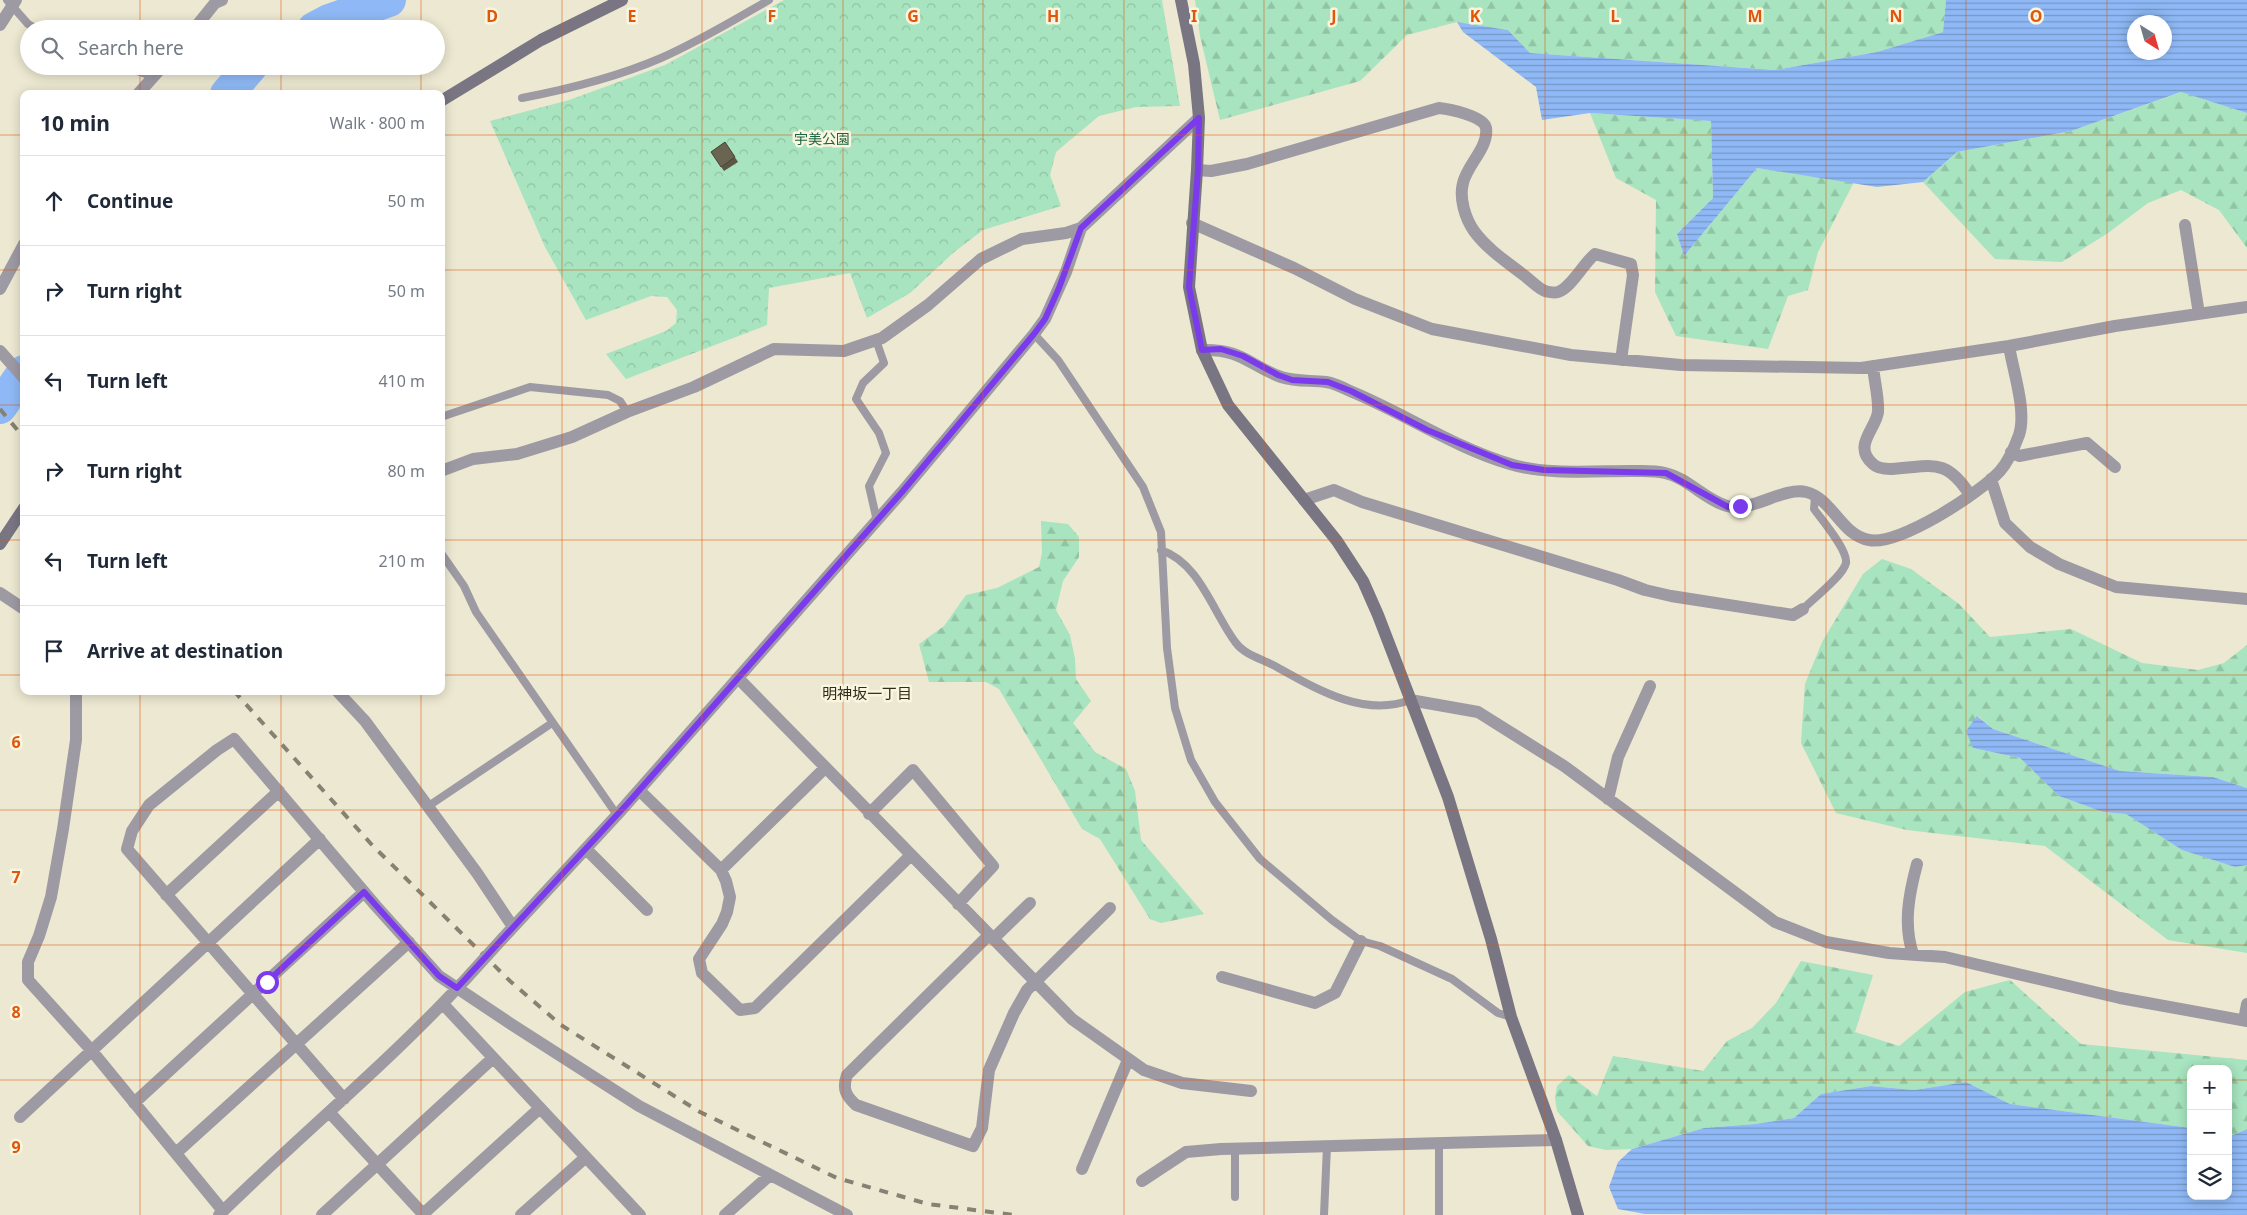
<!DOCTYPE html>
<html lang="en">
<head>
<meta charset="utf-8">
<style>
	:root { --surface:#fff; --page:#f6f6f7; --text:#1f2937; --muted:#747a83; --line:#e0e1e3 }
	body { margin:0; font-family:"Noto Sans","Noto Sans JP",sans-serif; background:var(--page); color:var(--text) }
	.controls { position:absolute; right:15px; bottom:15px; display:grid; overflow:hidden; border-radius:10px; box-shadow:0 2px 12px #0003 }
	.controls button { width:45px; height:45px; display:grid; place-items:center; padding:0; border:0; border-bottom:1px solid var(--line); background:var(--surface); color:var(--text); font:25px sans-serif }
	.compass { position:absolute; left:2127px; top:15px; width:45px; height:45px; border-radius:50%; background:var(--surface); box-shadow:0 2px 12px #0003; rotate:143deg }
	.stop { position:absolute; width:15px; height:15px; margin:-11px; border:4px solid #7c3aed; border-radius:50%; background:#fff }
	.stop.end { background:#7c3aed; border-color:#fff; box-shadow:0 1px 5px #0008 }
	.list { margin:0; padding:0; list-style:none }
	h2 { display:flex; justify-content:space-between; align-items:center; height:65px; margin:0; padding:0 20px; font-size:21px }
	h2 small { font-size:16px; font-weight:400; color:var(--muted) }
	.list li { display:grid; grid-template-columns:32px 1fr auto; gap:15px; align-items:center; box-sizing:border-box; height:90px; padding:0 20px; border-top:1px solid var(--line) }
	.list b { display:block; font-size:19px; white-space:nowrap }
	.list em { font-size:16px; font-style:normal; color:var(--muted) }
	.icon { flex:none; width:28px; height:28px; fill:none; stroke:currentColor; stroke-width:2; stroke-linecap:round; stroke-linejoin:round }
	.map { position:relative; flex:none; width:2247px; height:1215px; overflow:hidden }
	.search { position:absolute; background:var(--surface); box-shadow:0 2px 12px #0003; left:20px; top:20px; width:425px; height:55px; display:flex; align-items:center; gap:12px; box-sizing:border-box; padding:0 18px; border-radius:28px; color:var(--muted); font-size:19px }
	.panel { position:absolute; background:var(--surface); box-shadow:0 2px 12px #0003; left:20px; top:90px; width:425px; height:605px; border-radius:10px }
	.map>svg:first-child { display:block }
</style>
</head>
<body>
<div class="map">
<svg width="2247" height="1215" viewBox="0 0 2247 1215">
	<defs>
		<pattern id="forest-firs" width="22" height="20" patternUnits="userSpaceOnUse" patternTransform="scale(1.25)"><rect width="22" height="20" fill="#a7e4bf"/><path d="M5 1l3.5 6h-7zM16 11l3.5 6h-7z" fill="#90c4a4"/></pattern>
		<pattern id="park-crowns" width="20" height="18" patternUnits="userSpaceOnUse" patternTransform="scale(1.25)"><rect width="20" height="18" fill="#a7e4bf"/><path d="M2 6a3 3 0 1 1 6 0M12 15a3 3 0 1 1 6 0" fill="none" stroke="#90c4a4"/></pattern>
		<pattern id="water-rules" width="6" height="5" patternUnits="userSpaceOnUse" patternTransform="scale(1.25)"><rect width="6" height="5" fill="#8fb9f6"/><path d="M0 2.5h6" fill="none" stroke="#7597c7"/></pattern>
	</defs>
	<rect width="100%" height="100%" fill="#ece8d1"/>
	<!-- forest -->
	<path fill="url(#forest-firs)" d="M1195,0H1946L1943,32L1877,52L1775,70L1530,53L1508,30L1457,22L1407,35L1360,81L1220,120L1200,36Z
		M2182,92L2247,113V248L2219,210L2181,190L2148,203L2108,233L2062,262L1995,259L1923,182L1957,152L2071,131Z
		M1590,113L1711,121L1713,198L1677,234L1684,256L1757,168L1854,182L1818,252L1808,290L1788,296L1768,349L1676,336L1655,292L1656,200L1616,178Z
		M1041,521L1068,524L1079,537V557L1063,581L1056,610L1070,635L1075,659L1076,679L1091,701L1073,723L1095,752L1126,769L1135,791L1141,840L1204,914L1161,923L1150,919L1100,839L1082,829L999,689L986,682H929L919,644L944,626L966,595L997,588L1039,567L1042,553Z
		M1882,559L1911,569L1959,604L1990,637L2071,629L2142,663L2198,670L2224,663L2247,645V788L2213,777L2120,771L1993,729L1978,716L1973,748L2020,758L2059,796L2103,812L2126,814L2182,850L2235,867L2247,865V953L2168,940L2045,846L1907,830L1836,813L1801,743L1805,684L1822,642L1863,574Z
		M1801,961L1873,975L1855,1032L1899,1046L1965,992L2010,980L2081,1044L2247,1060V1129L2233,1135L2228,1134V1069H2191V1128L2010,1104L1966,1082L1914,1090L1871,1086L1821,1094L1794,1118L1755,1124L1704,1128L1632,1149L1606,1150L1588,1146L1557,1111L1555,1098L1557,1086L1569,1075L1597,1096L1613,1056L1703,1071L1727,1041L1752,1028L1776,1003Z"/>
	<!-- park -->
	<path fill="url(#park-crowns)" d="M784,0H1162L1180,106L1136,107L1099,116L1056,152L1050,175L1061,206L983,230L953,253L910,293L867,318L850,273L769,288L767,325L626,379L606,354L666,331L676,323L677,310L667,297L651,296L586,320L545,247L490,121L569,100L665,65Z"/>
	<!-- water -->
	<path fill="url(#water-rules)" fill-rule="evenodd" d="M1946,0H2247V113L2181,92L2071,131L1957,152L1923,182L1877,187L1757,168L1684,256L1677,234L1713,198L1711,121L1590,113L1542,120L1536,87L1463,32L1457,22L1508,30L1530,53L1775,70L1877,52L1943,32ZM2134,22H2164V52H2134Z
		M1977,716L1993,729L2120,771L2213,777L2247,788V865L2235,867L2182,850L2126,814L2103,812L2059,796L2020,758L1973,748L1966,731Z
		M1966,1082L2010,1104L2191,1128V1196H2228V1134L2233,1135L2247,1129V1215L1645,1214L1618,1209L1609,1187L1618,1162L1632,1149L1704,1128L1755,1124L1794,1118L1821,1094L1871,1086L1914,1090Z"/>
	<g fill="none" stroke-linecap="round" stroke-linejoin="round">
		<!-- river -->
		<path stroke="#8fb9f6" stroke-width="34" d="M314,29L329,21L389,0
			M227,94L251,66
			M0,407L24,372"/>
		<!-- lane -->
		<path stroke="#9d9aa4" stroke-width="8" d="M7,0L28,24L37,29
			M123,66L154,77
			M522,98C569,89 617,77 661,58C698,42 734,20 769,0
			M1034,334L1058,360L1143,487L1161,532L1167,648L1175,708L1191,760L1215,802L1260,859L1332,920L1361,941L1380,946L1452,979L1498,1013L1511,1017
			M876,340L884,363L863,383L856,399L879,433L886,453L869,486L877,521
			M441,417L530,387L608,395L620,401L627,412
			M1161,550C1200,563 1213,613 1236,643C1245,655 1262,659 1275,666C1315,688 1363,718 1410,700
			M441,553L464,586L476,612L617,815
			M1803,609C1813,599 1843,576 1846,563C1848,550 1822,520 1814,509L1815,497
			M427,807L552,723
			M1235,1149V1197
			M1324,1215L1327,1146
			M1439,1215V1143"/>
		<!-- street -->
		<path stroke="#9d9aa4" stroke-width="12" d="M0,25L16,0
			M194,29L215,3L222,0
			M138,94L163,66
			M1197,170L1211,171L1247,164L1439,108C1449,109 1484,116 1486,128C1489,147 1467,165 1463,183C1459,198 1465,218 1474,231C1487,249 1507,262 1525,276C1530,280 1537,287 1543,290C1546,292 1554,293 1558,292C1571,288 1583,264 1595,254L1631,264L1633,275L1621,360
			M1192,223L1294,268L1355,299L1432,329L1571,355L1681,365L1861,368L2009,346L2115,326L2247,307
			M2185,225L2199,314
			M0,289L24,244
			M1202,350C1243,349 1248,365 1281,377C1296,382 1311,380 1326,382C1334,383 1342,387 1350,391C1404,413 1453,447 1510,464C1545,475 1593,471 1630,471C1642,471 1654,470 1665,473C1688,478 1705,500 1727,506C1751,513 1782,487 1806,492C1832,498 1841,535 1869,540C1899,546 1980,493 2000,471C2008,462 2015,446 2019,435C2027,411 2013,371 2009,346
			M0,351L24,378
			M1873,366C1874,380 1879,398 1878,412C1876,429 1852,446 1873,464C1877,468 1885,469 1891,469C1931,467 1945,456 1970,495
			M2011,452L2019,456L2087,443L2115,467
			M441,471L473,459L517,454L572,437L627,412L694,387L774,349L844,351L882,338L928,305L981,259L1022,239L1066,233L1081,228
			M1991,479L2005,523L2030,547L2059,564L2116,587L2247,599
			M1304,500L1334,490L1362,502L1618,580L1645,590L1671,596L1793,615L1803,609
			M0,593L24,609
			M738,678L1072,1019L1144,1070L1182,1083L1251,1091
			M76,691V740L63,829L51,897L39,936L28,962V980L92,1051L223,1211
			M337,691L365,721L477,873L513,927
			M1410,700L1478,712L1564,766L1775,922L1826,942L1889,953L1945,957L2120,998L2247,1021
			M639,790L721,870L726,881L730,897L727,912L722,924L699,959L702,973L740,1010L755,1008L910,856
			M1608,799L1618,757L1650,686
			M869,814L913,770L993,866L958,904
			M586,849L647,910
			M721,870L825,768
			M166,895L279,791
			M989,935L847,1075C842,1089 846,1096 856,1105L973,1146L982,1128L989,1070L1014,1013L1027,990L1110,908
			M503,938L617,815L902,492L1034,334L1045,319L1066,272L1081,228L1199,118
			M993,939L1030,903
			M1913,954C1903,924 1909,894 1917,864
			M1222,977L1315,1003L1335,993L1361,941
			M443,1004L640,1215
			M2244,1020L2247,1004
			M344,1099L127,849L132,831L149,805L217,750L234,739L376,906L439,976L511,1024L639,1106L847,1215
			M134,1103L364,892
			M330,1113L424,1215
			M20,1117L320,839
			M176,1153L409,942
			M1082,1169L1128,1060
			M1142,1181L1186,1152L1221,1149L1556,1140
			M219,1215C299,1136 386,1065 462,983
			M322,1215L493,1058
			M422,1215L540,1108
			M521,1215L586,1157
			M725,1215L770,1175"/>
		<!-- secondary -->
		<path stroke="#797583" stroke-width="12" d="M1181,0L1194,64L1199,118L1197,170L1189,287L1202,350L1228,405L1337,541L1363,581L1378,615L1448,797L1491,939L1511,1017L1556,1140L1578,1215
			M441,101L541,40L622,0
			M0,544L24,508"/>
		<!-- rail -->
		<path stroke="#858273" stroke-width="4" stroke-dasharray="9 9" stroke-linecap="butt" d="M0,409L24,438
			M234,691L372,845L510,981L561,1025L700,1112L837,1178L928,1204L1014,1215"/>
		<!-- street-bridge -->
		<path stroke="#9d9aa4" stroke-width="12" d="M464,981L503,938"/>
	</g>
	<!-- wall -->
	<path fill="#5a5746" d="M725,142L738,162L724,171L711,152Z"/>
	<!-- building -->
	<path fill="#696551" stroke="#4a4739" d="M725,142L735,157L721,167L711,152Z"/>
	<g fill="none" stroke-linecap="round" stroke-linejoin="round">
		<!-- route -->
		<path stroke="#7c3aed" stroke-width="6" d="M267,982L364,892L439,976L457,988L628,803L902,492L1034,334L1045,319L1059,288L1081,228L1199,118L1198,170L1189,287L1202,350L1221,349L1243,356L1278,375L1292,380L1328,382L1351,391L1427,430L1512,465L1544,470L1666,473L1728,507L1740,506"/>
	</g>
	<!-- grid -->
	<path fill="none" stroke="#df570d" stroke-width="1" stroke-opacity="0.55" d="M140,0V29M281,0V29M421,0V29M562,0V1215M702,0V1215M843,0V1215M983,0V1215M1124,0V1215M1264,0V1215M1404,0V1215M1545,0V1215M1685,0V1215M1826,0V1215M1966,0V1215M2107,0V1215M140,66V94M281,66V94M421,66V94M0,135H24M441,135H2247M0,270H24M441,270H2247M0,405H24M441,405H2247M0,540H24M441,540H2247M0,675H24M441,675H2247M140,691V1215M281,691V1215M421,691V1215M0,810H2247M0,945H2247M0,1080H2191M2228,1080H2247"/>
	<g text-anchor="middle" dominant-baseline="central" stroke-width="5" stroke-linejoin="round" paint-order="stroke">
		<!-- park labels -->
		<g font-size="14" fill="#1c6441" stroke="#faf5de">
			<text x="822" y="138">宇美公園</text>
		</g>
		<!-- neighbourhood labels -->
		<g font-size="15" fill="#302c1a" stroke="#faf5de">
			<text x="867" y="693">明神坂一丁目</text>
		</g>
	</g>
	<g font-size="16" text-anchor="middle" font-weight="bold" fill="#df570d" stroke="#faf5de" stroke-width="5" stroke-linejoin="round" paint-order="stroke">
		<text x="492" y="22">D</text>
		<text x="632" y="22">E</text>
		<text x="772" y="22">F</text>
		<text x="913" y="22">G</text>
		<text x="1053" y="22">H</text>
		<text x="1194" y="22">I</text>
		<text x="1334" y="22">J</text>
		<text x="1475" y="22">K</text>
		<text x="1615" y="22">L</text>
		<text x="1755" y="22">M</text>
		<text x="1896" y="22">N</text>
		<text x="2036" y="22">O</text>
		<text x="16" y="748">6</text>
		<text x="16" y="883">7</text>
		<text x="16" y="1018">8</text>
		<text x="16" y="1153">9</text>
	</g>
</svg>
<div class="controls">
<button>+</button>
<button>−</button>
<button><svg class="icon" aria-label="layers" viewBox="0 0 24 24"><path d="M12 4l9 5-9 5-9-5zM3 14l9 5 9-5"/></svg></button>
</div>
<svg class="compass" viewBox="-18 -18 36 36"><path d="M0-13l5 13h-10z" fill="#e53935"/><path d="M0 13l5-13h-10z" fill="#747a83"/></svg>
<div class="stop" style="left:267px;top:982px"></div>
<div class="stop end" style="left:1740px;top:506px"></div>
<div class="search"><svg class="icon" aria-label="search" viewBox="0 0 24 24"><circle cx="10" cy="10" r="6"/><path d="M15 15l6 6"/></svg>Search here</div>
<section class="panel">
<h2>10 min<small>Walk · 800 m</small></h2>
<ul class="list">
<li><svg class="icon" aria-label="ahead" viewBox="0 0 24 24"><path d="M12 20V5M6 11l6-6 6 6"/></svg><div><b>Continue</b></div><em>50 m</em></li>
<li><svg class="icon" aria-label="right" viewBox="0 0 24 24"><path d="M7 20v-9h11M14 6l5 5-5 5"/></svg><div><b>Turn right</b></div><em>50 m</em></li>
<li><svg class="icon" aria-label="left" viewBox="0 0 24 24"><path d="M17 20v-9H6M10 6l-5 5 5 5"/></svg><div><b>Turn left</b></div><em>410 m</em></li>
<li><svg class="icon" aria-label="right" viewBox="0 0 24 24"><path d="M7 20v-9h11M14 6l5 5-5 5"/></svg><div><b>Turn right</b></div><em>80 m</em></li>
<li><svg class="icon" aria-label="left" viewBox="0 0 24 24"><path d="M17 20v-9H6M10 6l-5 5 5 5"/></svg><div><b>Turn left</b></div><em>210 m</em></li>
<li><svg class="icon" aria-label="arrive" viewBox="0 0 24 24"><path d="M6 21V4h12l-3 4 3 4H6"/></svg><div><b>Arrive at destination</b></div></li>
</ul>
</section>
</div>
</body>
</html>
